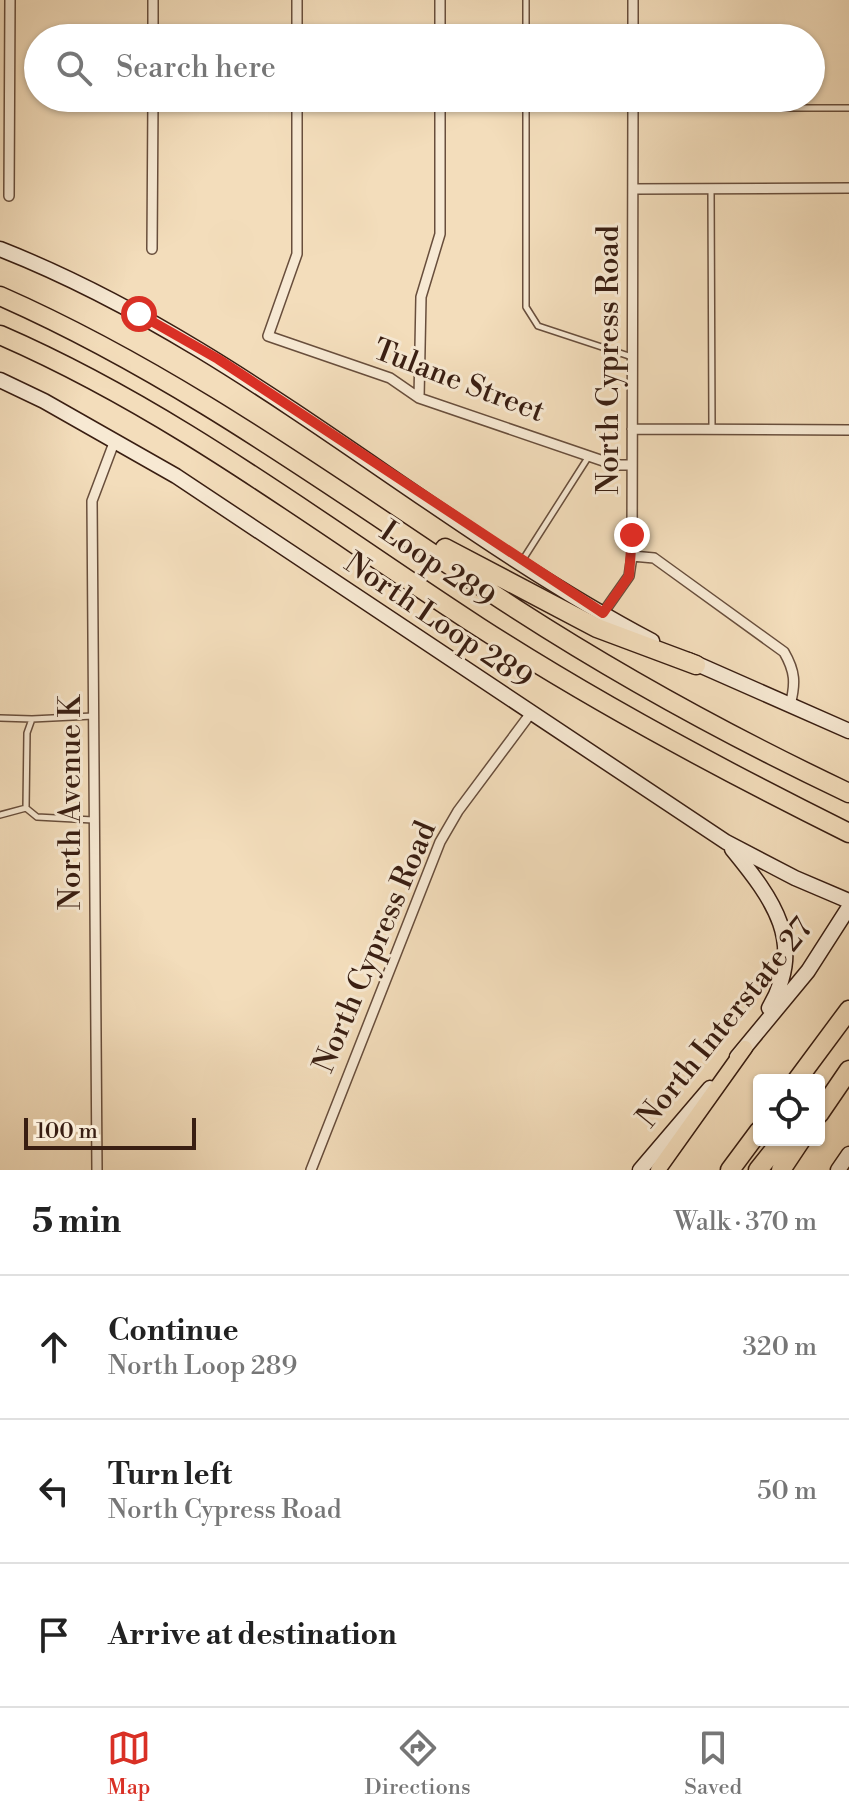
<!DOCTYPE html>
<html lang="en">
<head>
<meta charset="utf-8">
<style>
	:root { --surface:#fff; --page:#f2f2f2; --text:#222; --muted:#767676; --line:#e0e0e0; --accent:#d93025 }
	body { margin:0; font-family:"Libre Bodoni",serif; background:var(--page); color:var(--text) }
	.controls { position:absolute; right:24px; bottom:24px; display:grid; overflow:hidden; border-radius:8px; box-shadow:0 2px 6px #0004 }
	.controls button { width:72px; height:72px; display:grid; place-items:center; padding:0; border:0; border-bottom:2px solid var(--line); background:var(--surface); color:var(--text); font:40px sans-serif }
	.scale { position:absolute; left:24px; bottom:20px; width:172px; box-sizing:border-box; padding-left:8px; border:4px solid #391e12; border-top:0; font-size:22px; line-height:28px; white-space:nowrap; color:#391e12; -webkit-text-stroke:6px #f7e9d3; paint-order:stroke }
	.stop { position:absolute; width:24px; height:24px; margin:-18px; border:6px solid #d93025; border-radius:50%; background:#fff }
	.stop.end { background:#d93025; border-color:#fff; box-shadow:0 2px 8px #0008 }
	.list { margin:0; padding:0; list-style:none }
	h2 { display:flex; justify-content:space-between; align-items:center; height:104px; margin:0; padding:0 32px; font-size:34px }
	h2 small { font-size:26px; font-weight:400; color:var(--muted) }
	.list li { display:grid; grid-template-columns:52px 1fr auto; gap:24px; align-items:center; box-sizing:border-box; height:144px; padding:0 32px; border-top:2px solid var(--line) }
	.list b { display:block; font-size:30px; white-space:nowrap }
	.list p { margin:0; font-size:26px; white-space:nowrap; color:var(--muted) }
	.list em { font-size:26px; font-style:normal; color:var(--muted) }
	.icon { flex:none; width:44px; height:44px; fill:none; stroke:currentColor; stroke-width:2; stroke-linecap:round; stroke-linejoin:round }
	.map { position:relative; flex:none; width:849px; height:1170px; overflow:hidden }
	.search { position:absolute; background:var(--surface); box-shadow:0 2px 6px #0004; left:24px; right:24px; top:24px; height:88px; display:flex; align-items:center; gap:20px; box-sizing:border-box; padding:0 28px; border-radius:44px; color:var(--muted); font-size:30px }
	.sheet { height:536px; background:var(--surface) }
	nav { display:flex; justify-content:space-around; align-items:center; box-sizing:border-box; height:112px; border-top:2px solid var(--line); background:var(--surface); font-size:22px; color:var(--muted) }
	nav a { display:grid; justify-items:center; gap:4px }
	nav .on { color:var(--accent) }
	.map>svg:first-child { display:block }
</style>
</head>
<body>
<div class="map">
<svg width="849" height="1170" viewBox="0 0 849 1170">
	<rect width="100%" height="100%" fill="#f3ddbb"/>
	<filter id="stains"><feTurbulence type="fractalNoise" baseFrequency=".0025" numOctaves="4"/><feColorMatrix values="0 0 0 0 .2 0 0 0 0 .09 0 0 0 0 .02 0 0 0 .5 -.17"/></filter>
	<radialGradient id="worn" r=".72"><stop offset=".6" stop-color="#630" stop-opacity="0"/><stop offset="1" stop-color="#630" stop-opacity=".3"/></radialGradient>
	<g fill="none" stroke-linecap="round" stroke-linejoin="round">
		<defs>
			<path id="service" d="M526,0V38
				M526,98V307L538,326L632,357
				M634,108H849
				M711,190L712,428
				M522,561L589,456
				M93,716L32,719L27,733L26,808L37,817L93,820
				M0,718L32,719
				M0,815L26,808"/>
			<path id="minor" d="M440,0V38
				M633,0V38
				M153,38V0
				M297,38V0
				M297,98V254L268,336L390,378L419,398L615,465H632
				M633,189L849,188
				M9,196L10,0
				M152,249L153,98
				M419,398L421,297L440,234V98
				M632,429L849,430
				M632,556L654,558L784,652C795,671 796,683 790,705
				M603,613L629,576L632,556L633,98
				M97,1170L92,501L115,440
				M311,1170L440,842L458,811L531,713"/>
			<path id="secondary" d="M0,249C239,343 427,522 652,641
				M0,380L44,401L176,476L726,842L795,878L849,901
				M688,660L849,731
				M732,849C773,899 807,944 769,1008
				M737,1057L808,971L849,907
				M640,1170L710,1088
				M838,1170L849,1154"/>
			<path id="primary" d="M658,1170L745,1048"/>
			<path id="motorway" d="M0,296C186,378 347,499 516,609C623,678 735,739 849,793
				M0,335C173,410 322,525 479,627C598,704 722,770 849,833
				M445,548L597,628L696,665
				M797,1080L849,1010
				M819,1114L849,1070
				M730,1170L759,1131
				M758,1170L782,1140
				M781,1170L801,1140"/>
		</defs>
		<!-- service casing -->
		<use href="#service" stroke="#684e3c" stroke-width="8"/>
		<!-- minor casing -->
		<use href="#minor" stroke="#684e3c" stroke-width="12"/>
		<!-- secondary casing -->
		<use href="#secondary" stroke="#391e12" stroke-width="17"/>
		<!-- primary casing -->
		<use href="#primary" stroke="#391e12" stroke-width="17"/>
		<!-- motorway casing -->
		<use href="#motorway" stroke="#391e12" stroke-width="21"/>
		<!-- service -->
		<use href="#service" stroke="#f7e9d3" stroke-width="5"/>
		<!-- minor -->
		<use href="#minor" stroke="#f7e9d3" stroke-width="9"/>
		<!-- secondary -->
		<use href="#secondary" stroke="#f7e9d3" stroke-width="14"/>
		<!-- primary -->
		<use href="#primary" stroke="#f3ddbb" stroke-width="14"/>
		<!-- motorway -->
		<use href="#motorway" stroke="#f3ddbb" stroke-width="18"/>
	</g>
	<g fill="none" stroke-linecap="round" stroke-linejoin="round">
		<!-- route -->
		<path stroke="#d93025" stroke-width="10" d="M139,314L218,359L603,613L629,576L632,535"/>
	</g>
	<g text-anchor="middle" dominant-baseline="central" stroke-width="6" stroke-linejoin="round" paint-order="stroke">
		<!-- street labels -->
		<g font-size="30" fill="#391e12" stroke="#f7e9d3">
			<text transform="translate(609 360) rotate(-90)">North Cypress Road</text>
			<text transform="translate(459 381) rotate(21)">Tulane Street</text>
			<text transform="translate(437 565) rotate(34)">Loop 289</text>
			<text transform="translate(438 621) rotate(34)">North Loop 289</text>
			<text transform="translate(71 803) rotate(-90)">North Avenue K</text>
			<text transform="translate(375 947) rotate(-67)">North Cypress Road</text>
			<text transform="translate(725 1023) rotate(-51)">North Interstate 27</text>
		</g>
	</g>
	<rect width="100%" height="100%" filter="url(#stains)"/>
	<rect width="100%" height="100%" fill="url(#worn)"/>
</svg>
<div class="controls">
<button><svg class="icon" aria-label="locate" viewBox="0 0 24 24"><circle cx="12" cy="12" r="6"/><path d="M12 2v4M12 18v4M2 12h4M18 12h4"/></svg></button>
</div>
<div class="scale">100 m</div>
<div class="stop" style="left:139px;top:314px"></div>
<div class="stop end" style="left:632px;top:535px"></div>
<div class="search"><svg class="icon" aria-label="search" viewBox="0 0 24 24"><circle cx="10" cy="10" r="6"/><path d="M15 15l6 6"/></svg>Search here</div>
</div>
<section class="sheet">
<h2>5 min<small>Walk · 370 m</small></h2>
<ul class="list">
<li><svg class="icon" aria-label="ahead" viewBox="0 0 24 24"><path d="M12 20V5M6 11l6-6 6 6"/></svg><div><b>Continue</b><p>North Loop 289</p></div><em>320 m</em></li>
<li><svg class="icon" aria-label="left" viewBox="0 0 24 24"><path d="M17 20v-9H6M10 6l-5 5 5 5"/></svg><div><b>Turn left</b><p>North Cypress Road</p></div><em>50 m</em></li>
<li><svg class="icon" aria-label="arrive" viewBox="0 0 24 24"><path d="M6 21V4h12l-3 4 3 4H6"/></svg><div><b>Arrive at destination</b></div></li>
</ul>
</section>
<nav>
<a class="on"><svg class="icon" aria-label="map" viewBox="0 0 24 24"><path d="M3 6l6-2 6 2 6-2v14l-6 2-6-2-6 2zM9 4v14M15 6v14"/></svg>Map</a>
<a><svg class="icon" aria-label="directions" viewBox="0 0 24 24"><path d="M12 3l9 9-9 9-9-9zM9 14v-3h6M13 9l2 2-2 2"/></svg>Directions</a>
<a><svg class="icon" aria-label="saved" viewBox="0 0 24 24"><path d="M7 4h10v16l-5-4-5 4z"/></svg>Saved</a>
</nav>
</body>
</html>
